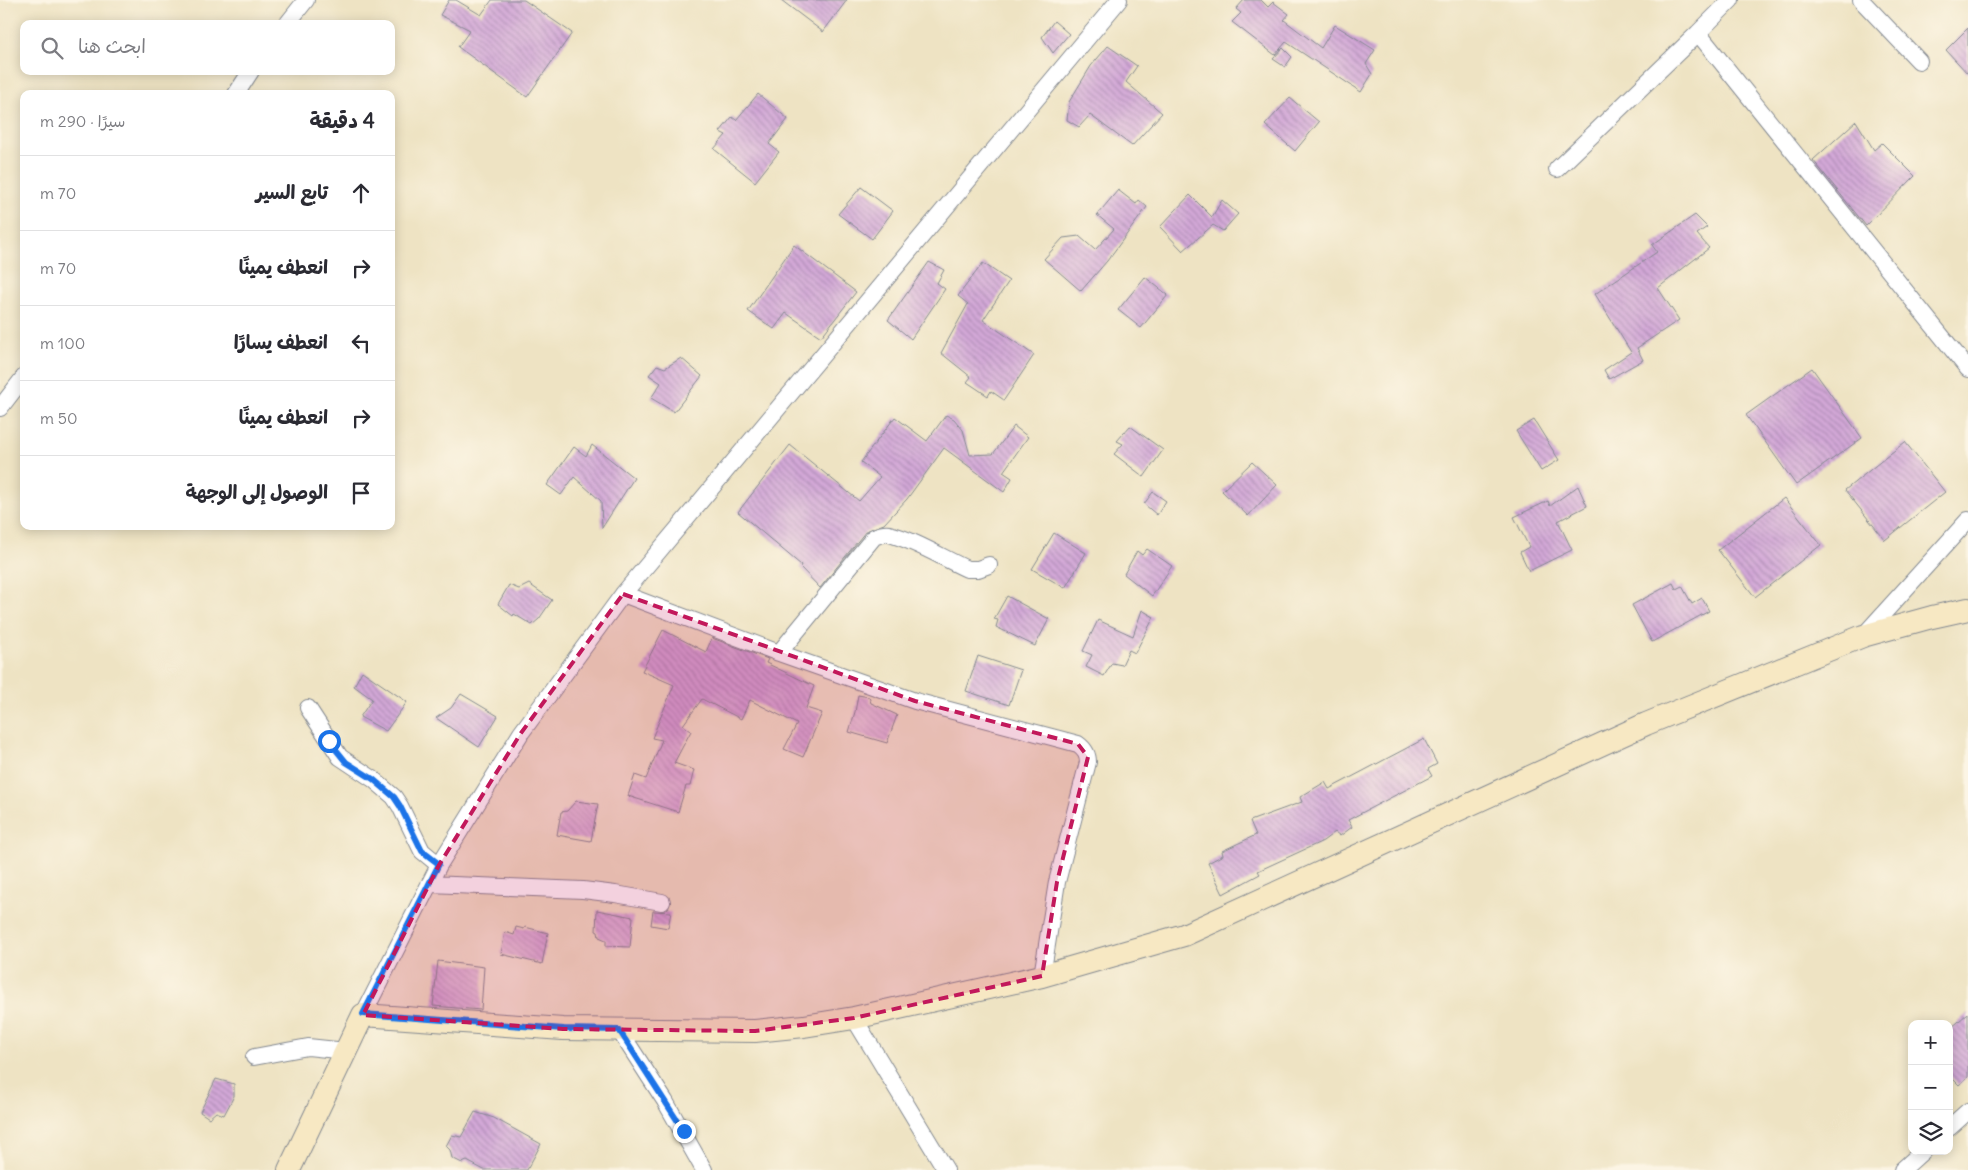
<!DOCTYPE html>
<html lang="ar">
<head>
<meta charset="utf-8">
<style>
	:root { --surface:#fff; --page:#f7f7f7; --text:#2b2b33; --muted:#7c7c81; --line:#e1e1e2 }
	body { margin:0; font-family:Delius,"Playpen Sans Arabic",sans-serif; background:var(--page); color:var(--text); direction:rtl }
	.controls { position:absolute; right:15px; bottom:15px; display:grid; overflow:hidden; border-radius:10px; box-shadow:0 2px 12px #0003 }
	.controls button { width:45px; height:45px; display:grid; place-items:center; padding:0; border:0; border-bottom:1px solid var(--line); background:var(--surface); color:var(--text); font:25px sans-serif }
	.stop { position:absolute; width:15px; height:15px; margin:-11px; border:4px solid #1a73e8; border-radius:50%; background:#fff }
	.stop.end { background:#1a73e8; border-color:#fff; box-shadow:0 1px 5px #0008 }
	.list { margin:0; padding:0; list-style:none }
	h2 { display:flex; justify-content:space-between; align-items:center; height:65px; margin:0; padding:0 20px; font-size:21px }
	h2 small { font-size:16px; font-weight:400; color:var(--muted) }
	.list li { display:grid; grid-template-columns:32px 1fr auto; gap:15px; align-items:center; box-sizing:border-box; height:75px; padding:0 20px; border-top:1px solid var(--line) }
	.list b { display:block; font-size:19px; white-space:nowrap }
	.list em { font-size:16px; font-style:normal; color:var(--muted) }
	.icon { flex:none; width:28px; height:28px; fill:none; stroke:currentColor; stroke-width:2; stroke-linecap:round; stroke-linejoin:round }
	.map { position:relative; flex:none; width:1968px; height:1170px; overflow:hidden; direction:ltr }
	.search { position:absolute; background:var(--surface); box-shadow:0 2px 12px #0003; left:20px; top:20px; width:375px; height:55px; display:flex; align-items:center; gap:12px; box-sizing:border-box; padding:0 18px; border-radius:10px; color:var(--muted); font-size:19px }
	.panel { position:absolute; background:var(--surface); box-shadow:0 2px 12px #0003; left:20px; top:90px; width:375px; height:440px; border-radius:10px; direction:rtl }
	.map>svg:first-child { display:block }
</style>
</head>
<body>
<div class="map">
<svg width="1968" height="1170" viewBox="0 0 1968 1170">
	<defs>
		<pattern id="building-back-hatch" width="6" height="6" patternUnits="userSpaceOnUse" patternTransform="scale(1.25)"><rect width="6" height="6" fill="#d3a8d7"/><path d="M-1 5l2 2M0 0l6 6M5-1l2 2" fill="none" stroke="#aa89b2"/></pattern>
	</defs>
	<rect width="100%" height="100%" fill="#fcf5e5"/>
	<filter id="ink" filterUnits="userSpaceOnUse"><feTurbulence type="fractalNoise" baseFrequency=".02" numOctaves="2"/><feDisplacementMap in="SourceGraphic" scale="10" xChannelSelector="R" yChannelSelector="G"/><feConvolveMatrix kernelMatrix="1 2 1 2 8 2 1 2 1" color-interpolation-filters="sRGB"/></filter>
	<filter id="wash" filterUnits="userSpaceOnUse"><feTurbulence type="fractalNoise" baseFrequency=".0096" numOctaves="4" result="noise"/><feDisplacementMap in="SourceGraphic" scale="20" xChannelSelector="R" yChannelSelector="G"/><feGaussianBlur stdDeviation="1.12" result="paint"/><feColorMatrix in="noise" values="0 0 0 0 0 0 0 0 0 0 0 0 0 0 0 0 0 1.4 0 .05"/><feComposite in="paint" operator="in"/></filter>
	<g filter="url(#wash)">
		<rect width="100%" height="100%" fill="#eee3c3"/>
		<g id="blocks">
			<!-- building -->
			<path fill="url(#building-back-hatch)" d="M449,0H456L481,15L492,0H524L572,33L527,97L458,47L470,30L440,15Z
				M781,0H847L823,32Z
				M1244,0H1261L1268,7L1273,2L1289,14L1284,20L1321,48L1335,25L1375,50L1366,64L1372,74L1361,92L1286,42L1275,55L1232,22L1241,13L1236,9Z
				M1054,21L1069,34L1053,53L1042,37Z
				M1968,28V74L1946,50Z
				M1108,46L1137,66L1126,82L1162,113L1132,146L1090,115L1079,127L1067,120L1069,102L1091,66Z
				M1283,48L1292,57L1285,67L1273,59Z
				M758,94L788,119L769,144L779,152L755,182L714,149L726,135L720,132L732,117L736,120Z
				M1290,98L1319,122L1295,151L1265,125Z
				M1856,121L1874,150L1882,143L1915,176L1866,226L1813,160Z
				M861,187L893,211L872,239L838,214Z
				M1118,190L1136,204L1139,200L1147,207L1107,261L1081,291L1044,259L1063,238L1079,236L1095,250L1114,229L1097,215Z
				M1190,195L1212,217L1222,200L1238,214L1223,231L1213,225L1183,251L1160,227Z
				M1695,215L1707,227L1697,234L1709,248L1658,288L1679,320L1637,348L1643,360L1609,379L1604,370L1631,352L1595,294L1657,252L1652,245Z
				M794,245L856,292L821,337L786,313L774,329L748,311Z
				M929,262L944,270L937,283L945,289L911,339L888,320Z
				M983,263L1009,281L983,320L1034,355L1004,400L991,391L988,396L967,382L971,377L941,353L968,304L958,296Z
				M1145,277L1168,295L1141,328L1118,310Z
				M681,358L702,376L674,412L651,398L661,383L649,375L657,365L665,368Z
				M1812,368L1862,438L1796,485L1746,415Z
				M946,415L954,419L963,430L970,455L993,454L1014,426L1028,437L1003,472L1012,478L1004,492L944,448L907,499L884,524L866,531L820,588L800,567L801,565L738,512L790,445L859,501L880,477L861,462L895,417L927,441Z
				M1534,420L1559,460L1541,471L1516,431Z
				M1130,426L1163,450L1144,477L1114,454L1123,444L1117,441Z
				M1905,442L1945,492L1885,540L1845,490Z
				M592,445L634,478L602,528L601,501L574,477L561,495L547,485L574,447L586,456Z
				M1252,462L1277,485L1248,516L1222,491Z
				M1578,486L1587,506L1558,521L1572,550L1529,571L1520,552L1529,547L1514,517L1548,501L1550,506Z
				M1153,492L1166,501L1157,515L1144,504Z
				M1784,498L1821,545L1755,597L1718,550Z
				M1054,533L1086,553L1065,588L1032,569Z
				M1147,549L1172,566L1152,596L1124,574L1137,551L1142,555Z
				M1673,583L1676,589L1682,586L1692,604L1702,598L1709,611L1652,642L1632,605Z
				M529,584L552,600L539,619L532,625L514,614L513,616L498,604L509,585L519,589Z
				M1007,596L1049,619L1035,646L996,627L998,620L994,619Z
				M1142,610L1154,617L1135,653L1129,650L1122,665L1112,663L1104,676L1086,667L1092,655L1083,651L1098,620L1133,636Z
				M663,630L706,652L712,638L768,659L766,663L814,686L806,708L822,713L803,757L784,749L797,724L750,700L741,719L702,699L683,725L691,731L674,763L694,770L690,786H686L678,812L628,796L635,775L646,779L662,740L652,738L674,685L642,671Z
				M978,656L1021,670L1009,705L966,691Z
				M362,671L407,702L386,731L360,717L372,699L354,686Z
				M461,694L498,716L479,747L436,718L451,708Z
				M858,695L869,697L871,703L897,715L887,743L849,732L855,712Z
				M1424,739L1437,764L1428,769L1432,776L1348,820L1352,827L1340,836L1335,832L1323,841L1258,871L1260,874L1223,894L1208,863L1223,855L1222,851L1256,835L1250,821L1302,802L1300,797L1325,782L1329,789Z
				M576,801L598,804L591,841L557,835L561,812L567,811Z
				M597,910L633,917L630,947L606,946V940L599,937L598,932L596,931Z
				M653,911L671,912L668,928L651,925Z
				M516,927L524,929L525,927L548,933L542,964L501,954L505,932L514,935Z
				M438,961L484,967L481,1010L433,1006Z
				M1968,1013V1077L1959,1085L1949,1075V1030Z
				M216,1079L234,1084V1096L224,1115L216,1112L209,1118L200,1112Z
				M475,1112L494,1118L541,1144L527,1170H484L467,1161L462,1163L452,1158L450,1150L446,1146L452,1135L461,1137Z"/>
		</g>
	</g>
	<g filter="url(#ink)">
		<use href="#blocks" fill-opacity="0" stroke="#848990" stroke-width="1"/>
		<g fill="none" stroke-linecap="round" stroke-linejoin="round">
			<defs>
				<path id="street" d="M1861,0L1919,61
					M287,24L306,0
					M1698,33L1731,0
					M236,94L251,71
					M1557,169L1698,33L1968,369
					M0,408L24,377
					M623,594L779,653L915,701L1078,744C1085,749 1088,754 1088,762L1057,882L1042,976
					M1863,636L1968,520
					M779,653L874,537C879,535 883,533 889,534C914,540 943,558 967,569H978L989,565
					M308,708L340,757L373,779L394,797L400,806L422,851L439,865
					M429,884L583,890L615,894L662,902
					M363,1015L439,865L521,733L623,594L1119,0
					M854,1018L946,1170
					M619,1030L665,1101L704,1170
					M254,1057L308,1047L346,1051
					M1949,1128L1968,1111
					M1902,1170L1923,1151"/>
				<path id="secondary" d="M289,1170L363,1015L563,1029L755,1031L804,1026L854,1018L1042,976L1184,935L1646,724L1863,636L1932,617L1968,609"/>
			</defs>
			<!-- street casing -->
			<use href="#street" stroke="#848990" stroke-width="18"/>
			<!-- secondary casing -->
			<use href="#secondary" stroke="#848990" stroke-width="24"/>
			<!-- street -->
			<use href="#street" stroke="#fff" stroke-width="16"/>
			<!-- secondary -->
			<use href="#secondary" stroke="#f7e8c3" stroke-width="22"/>
		</g>
	</g>
	<g fill="none" stroke-linecap="round" stroke-linejoin="round" filter="url(#ink)">
		<!-- route -->
		<path stroke="#1a73e8" stroke-width="6" d="M329,741L346,762L373,779L394,797L400,806L422,851L439,864L363,1014L564,1029L619,1030L684,1131"/>
	</g>
	<!-- marked area -->
	<path fill="#c2185b" fill-opacity="0.2" stroke="#c2185b" stroke-width="4" stroke-dasharray="10 6" stroke-linejoin="round" d="M623,594L915,701L1078,744L1088,757L1057,882L1042,976L854,1018L755,1031L563,1029L363,1015L439,865L521,733Z"/>
</svg>
<div class="controls">
<button>+</button>
<button>−</button>
<button><svg class="icon" aria-label="layers" viewBox="0 0 24 24"><path d="M12 4l9 5-9 5-9-5zM3 14l9 5 9-5"/></svg></button>
</div>
<div class="stop" style="left:329px;top:741px"></div>
<div class="stop end" style="left:684px;top:1131px"></div>
<div class="search"><svg class="icon" aria-label="search" viewBox="0 0 24 24"><circle cx="10" cy="10" r="6"/><path d="M15 15l6 6"/></svg>ابحث هنا</div>
<section class="panel">
<h2>4 دقيقة<small>سيرًا · 290 m</small></h2>
<ul class="list">
<li><svg class="icon" aria-label="ahead" viewBox="0 0 24 24"><path d="M12 20V5M6 11l6-6 6 6"/></svg><div><b>تابع السير</b></div><em>70 m</em></li>
<li><svg class="icon" aria-label="right" viewBox="0 0 24 24"><path d="M7 20v-9h11M14 6l5 5-5 5"/></svg><div><b>انعطف يمينًا</b></div><em>70 m</em></li>
<li><svg class="icon" aria-label="left" viewBox="0 0 24 24"><path d="M17 20v-9H6M10 6l-5 5 5 5"/></svg><div><b>انعطف يسارًا</b></div><em>100 m</em></li>
<li><svg class="icon" aria-label="right" viewBox="0 0 24 24"><path d="M7 20v-9h11M14 6l5 5-5 5"/></svg><div><b>انعطف يمينًا</b></div><em>50 m</em></li>
<li><svg class="icon" aria-label="arrive" viewBox="0 0 24 24"><path d="M6 21V4h12l-3 4 3 4H6"/></svg><div><b>الوصول إلى الوجهة</b></div></li>
</ul>
</section>
</div>
</body>
</html>
